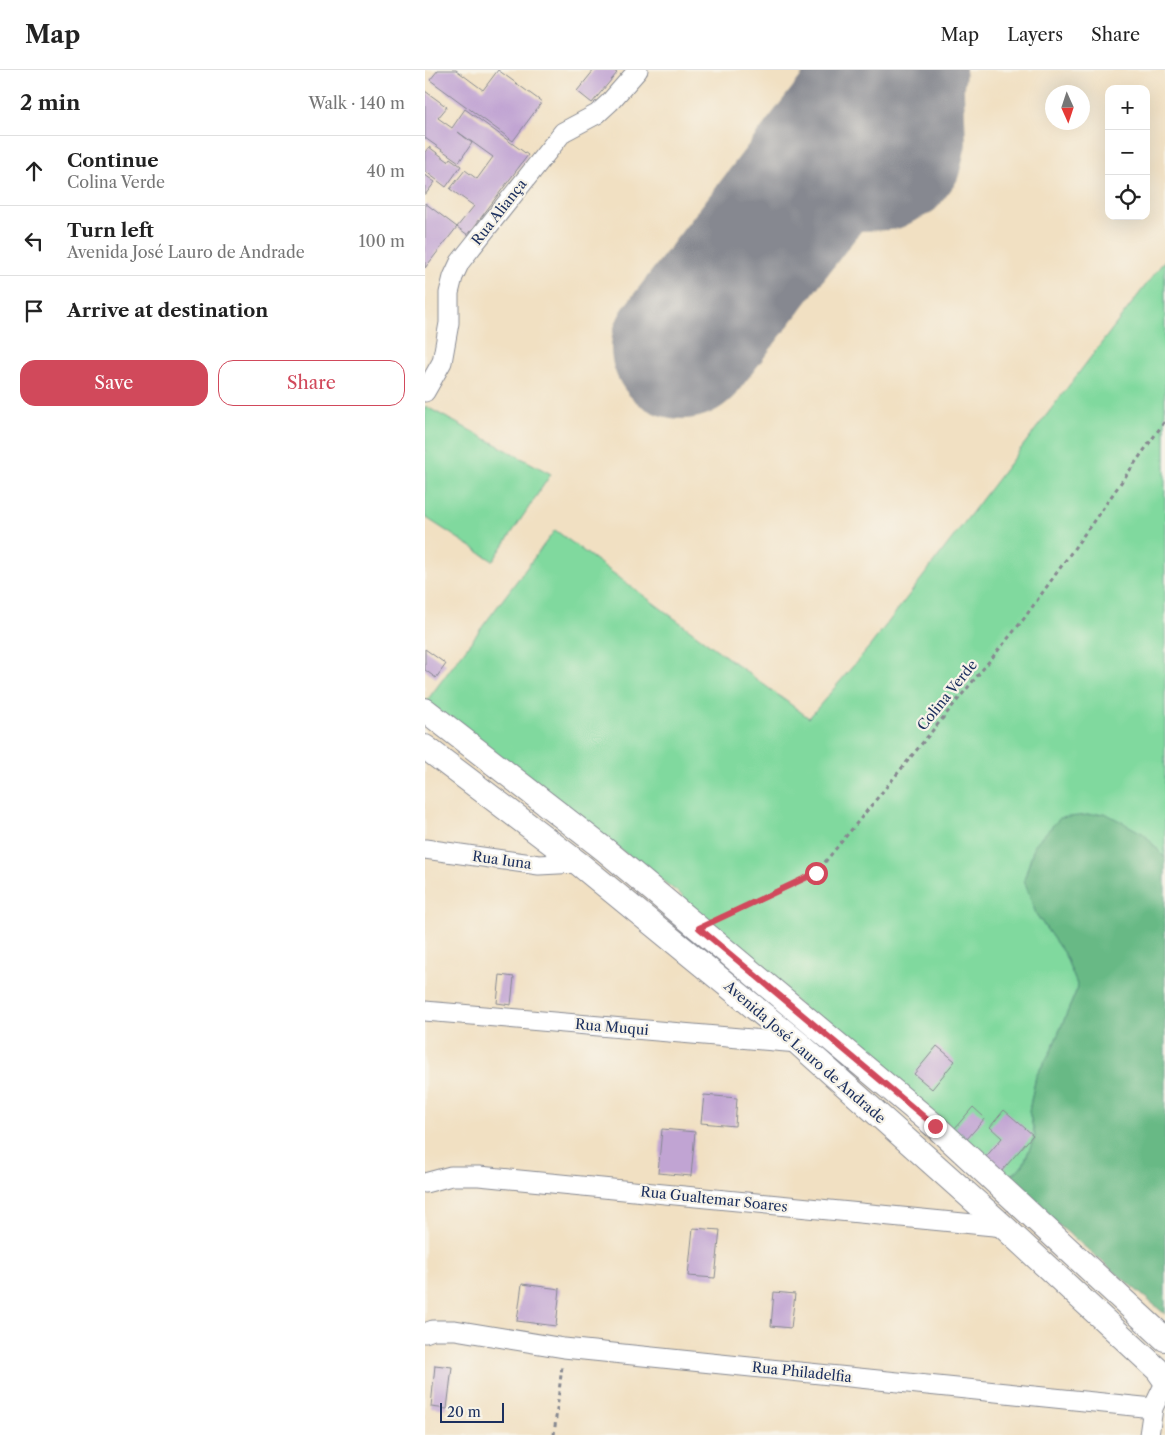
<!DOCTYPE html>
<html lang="en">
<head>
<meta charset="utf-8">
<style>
	:root { --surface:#fff; --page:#f6f6f6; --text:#222; --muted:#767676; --line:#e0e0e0; --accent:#d1495b }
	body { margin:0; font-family:"Libre Caslon Text",serif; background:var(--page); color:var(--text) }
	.controls { position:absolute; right:15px; top:15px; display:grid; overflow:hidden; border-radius:10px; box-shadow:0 5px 20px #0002 }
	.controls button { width:45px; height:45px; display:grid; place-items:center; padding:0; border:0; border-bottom:1px solid var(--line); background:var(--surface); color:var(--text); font:25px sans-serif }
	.compass { position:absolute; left:620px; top:15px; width:45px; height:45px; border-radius:50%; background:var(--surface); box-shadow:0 5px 20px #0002; rotate:177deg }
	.scale { position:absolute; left:15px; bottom:12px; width:64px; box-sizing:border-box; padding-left:5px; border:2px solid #1b2f5e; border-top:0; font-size:14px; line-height:18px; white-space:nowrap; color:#1b2f5e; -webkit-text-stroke:4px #f7f3e8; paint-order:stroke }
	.stop { position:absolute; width:15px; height:15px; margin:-11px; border:4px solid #d1495b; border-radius:50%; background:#fff }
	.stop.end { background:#d1495b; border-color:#fff; box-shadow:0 1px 5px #0008 }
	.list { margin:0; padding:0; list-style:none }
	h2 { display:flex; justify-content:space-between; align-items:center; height:65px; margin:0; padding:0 20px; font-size:21px }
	h2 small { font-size:16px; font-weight:400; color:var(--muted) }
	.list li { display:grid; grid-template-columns:32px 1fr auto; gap:15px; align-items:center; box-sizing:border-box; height:70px; padding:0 20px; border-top:1px solid var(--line) }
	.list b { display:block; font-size:19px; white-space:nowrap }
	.list p { margin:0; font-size:16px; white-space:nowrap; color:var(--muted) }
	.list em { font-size:16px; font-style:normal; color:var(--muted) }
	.actions { display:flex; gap:10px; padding:15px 20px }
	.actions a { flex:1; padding:11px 0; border:1px solid var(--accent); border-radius:15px; text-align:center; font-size:18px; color:var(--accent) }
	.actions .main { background:var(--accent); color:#fff }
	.icon { flex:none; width:28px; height:28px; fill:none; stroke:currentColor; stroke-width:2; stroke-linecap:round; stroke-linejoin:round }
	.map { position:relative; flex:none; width:740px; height:1365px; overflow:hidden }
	header { display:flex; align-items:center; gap:30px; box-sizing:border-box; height:70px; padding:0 25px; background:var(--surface); border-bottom:1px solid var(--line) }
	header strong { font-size:24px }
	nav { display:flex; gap:28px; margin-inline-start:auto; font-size:18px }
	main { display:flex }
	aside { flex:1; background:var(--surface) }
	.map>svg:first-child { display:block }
</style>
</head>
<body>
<header>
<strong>Map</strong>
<nav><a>Map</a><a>Layers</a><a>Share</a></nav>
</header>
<main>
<aside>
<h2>2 min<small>Walk · 140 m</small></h2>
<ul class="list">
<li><svg class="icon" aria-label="ahead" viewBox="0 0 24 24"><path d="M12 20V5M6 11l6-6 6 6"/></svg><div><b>Continue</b><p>Colina Verde</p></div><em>40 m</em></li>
<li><svg class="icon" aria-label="left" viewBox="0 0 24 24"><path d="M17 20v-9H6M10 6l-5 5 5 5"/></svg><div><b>Turn left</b><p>Avenida José Lauro de Andrade</p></div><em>100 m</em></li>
<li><svg class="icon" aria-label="arrive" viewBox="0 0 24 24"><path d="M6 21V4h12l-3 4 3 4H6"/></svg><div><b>Arrive at destination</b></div></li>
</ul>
<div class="actions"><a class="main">Save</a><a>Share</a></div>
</aside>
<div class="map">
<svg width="740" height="1365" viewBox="0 0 740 1365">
	<rect width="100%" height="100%" fill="#f7f3e8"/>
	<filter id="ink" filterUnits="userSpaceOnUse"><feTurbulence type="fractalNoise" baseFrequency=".02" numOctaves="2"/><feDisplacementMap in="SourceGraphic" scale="10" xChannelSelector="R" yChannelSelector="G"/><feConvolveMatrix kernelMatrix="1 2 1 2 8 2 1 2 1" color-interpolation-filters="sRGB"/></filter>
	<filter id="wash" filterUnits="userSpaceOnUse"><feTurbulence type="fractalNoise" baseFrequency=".0096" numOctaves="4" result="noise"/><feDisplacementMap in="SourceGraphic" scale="20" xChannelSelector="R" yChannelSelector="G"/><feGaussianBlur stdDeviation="1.12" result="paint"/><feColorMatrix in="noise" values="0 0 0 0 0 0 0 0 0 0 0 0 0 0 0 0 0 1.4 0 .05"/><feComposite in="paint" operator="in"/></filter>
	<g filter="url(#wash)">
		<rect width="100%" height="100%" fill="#f1e0c2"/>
		<!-- green -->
		<path fill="#80d99e" stroke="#4e847e" d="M740,190V788L719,764L611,844L640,885L653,917L626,981L611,1006L604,1041L610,1066L598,1095L581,1111L254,832L258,826L0,635V633L130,460L384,648L445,576Z
			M0,336L126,404L68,491L0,447Z"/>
		<!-- forest -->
		<path fill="#68b985" stroke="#427472" d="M680,743L719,764L740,788V1244L581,1111L598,1095L610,1066L604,1041L611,1006L626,981L653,917L640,885L611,844L599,810L610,774L635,748Z"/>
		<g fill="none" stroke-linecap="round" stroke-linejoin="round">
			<!-- taxiway -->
			<path stroke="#868890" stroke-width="58" d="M382,114L407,129L435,132L465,131L491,118L506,98L512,72L509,0"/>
			<!-- runway -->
			<path stroke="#868890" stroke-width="142" d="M257,278L470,0"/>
		</g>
		<g id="blocks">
			<!-- building -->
			<path fill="#c1a4d3" d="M13,0H31L58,20L73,0L117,32L88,71L5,10Z
				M169,0H188L192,3L167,33L152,21Z
				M0,21L22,37L13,48L27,58L40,39L103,85L43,165L32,157L49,136L25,119L40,100L52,109L68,87L33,62L47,73L34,92L0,68Z
				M4,77L23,91L25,88L36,96L21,117L0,101V82Z
				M0,105L10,112L0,125Z
				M0,133L32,157L0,198Z
				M0,579L21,594L11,608L0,600Z
				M75,905L89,907L86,935L72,933Z
				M512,976L530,991L507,1019L489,1004Z
				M279,1025L312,1028L310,1056L276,1053Z
				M548,1037L560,1048L542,1069L530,1058Z
				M579,1040L608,1065L575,1103L559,1089L577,1068L565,1057Z
				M237,1059L270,1062L266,1106L233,1103Z
				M268,1158L295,1160L290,1208L263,1206Z
				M97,1214L135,1219L131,1256L92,1251Z
				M349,1222L370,1224L366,1258L346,1256Z
				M10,1295L27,1297L22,1339L6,1337Z"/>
		</g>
	</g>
	<g filter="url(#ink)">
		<use href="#blocks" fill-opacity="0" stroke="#868890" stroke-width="1"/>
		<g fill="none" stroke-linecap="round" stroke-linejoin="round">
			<defs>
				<path id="minor" d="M0,322L17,292L24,253V223L28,207L35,192L138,62L172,44L185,32L213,0
					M0,779L114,795L153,793
					M0,941L373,973
					M0,1113L26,1106H54L579,1157
					M0,1263L8,1260H30L139,1278L728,1338L740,1313
					M724,1365L728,1338"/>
				<path id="tertiary" d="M0,640L179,779L510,1056L740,1269
					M0,677L153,793L373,973L579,1157L733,1300L740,1310"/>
			</defs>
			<!-- minor casing -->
			<use href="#minor" stroke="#868890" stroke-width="21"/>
			<!-- tertiary casing -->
			<use href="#tertiary" stroke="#868890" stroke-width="26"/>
			<!-- path -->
			<path stroke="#868890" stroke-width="3" stroke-dasharray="4 4" stroke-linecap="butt" d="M295,848L391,803L598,550L740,351
				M129,1365L137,1296"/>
			<!-- minor -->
			<use href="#minor" stroke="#fff" stroke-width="19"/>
			<!-- tertiary -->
			<use href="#tertiary" stroke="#fff" stroke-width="24"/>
		</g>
	</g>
	<g fill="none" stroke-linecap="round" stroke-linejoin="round" filter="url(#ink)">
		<!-- route -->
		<path stroke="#d1495b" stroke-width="6" d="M391,803L274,858L510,1056"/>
	</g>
	<g text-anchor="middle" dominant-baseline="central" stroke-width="4.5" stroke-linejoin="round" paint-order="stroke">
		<!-- street labels -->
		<g font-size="14" fill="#1b2f5e" stroke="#f7f3e8">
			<text transform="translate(74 142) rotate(-52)">Rua Aliança</text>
			<text transform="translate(522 625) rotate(-51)">Colina Verde</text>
			<text transform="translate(77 790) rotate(8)">Rua Iuna</text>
			<text transform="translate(187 957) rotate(5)">Rua Muqui</text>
			<text transform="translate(380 982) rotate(41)">Avenida José Lauro de Andrade</text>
			<text transform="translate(289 1129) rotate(6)">Rua Gualtemar Soares</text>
			<text transform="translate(377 1302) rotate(6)">Rua Philadelfia</text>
		</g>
	</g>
</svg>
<div class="controls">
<button>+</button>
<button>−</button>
<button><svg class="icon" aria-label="locate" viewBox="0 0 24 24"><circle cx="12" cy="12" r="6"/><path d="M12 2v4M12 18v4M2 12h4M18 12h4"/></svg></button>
</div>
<svg class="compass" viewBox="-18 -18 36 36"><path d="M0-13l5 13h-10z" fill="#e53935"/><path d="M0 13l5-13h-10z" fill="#767676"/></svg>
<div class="scale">20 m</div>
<div class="stop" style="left:391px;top:803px"></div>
<div class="stop end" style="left:510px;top:1056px"></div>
</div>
</main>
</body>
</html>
